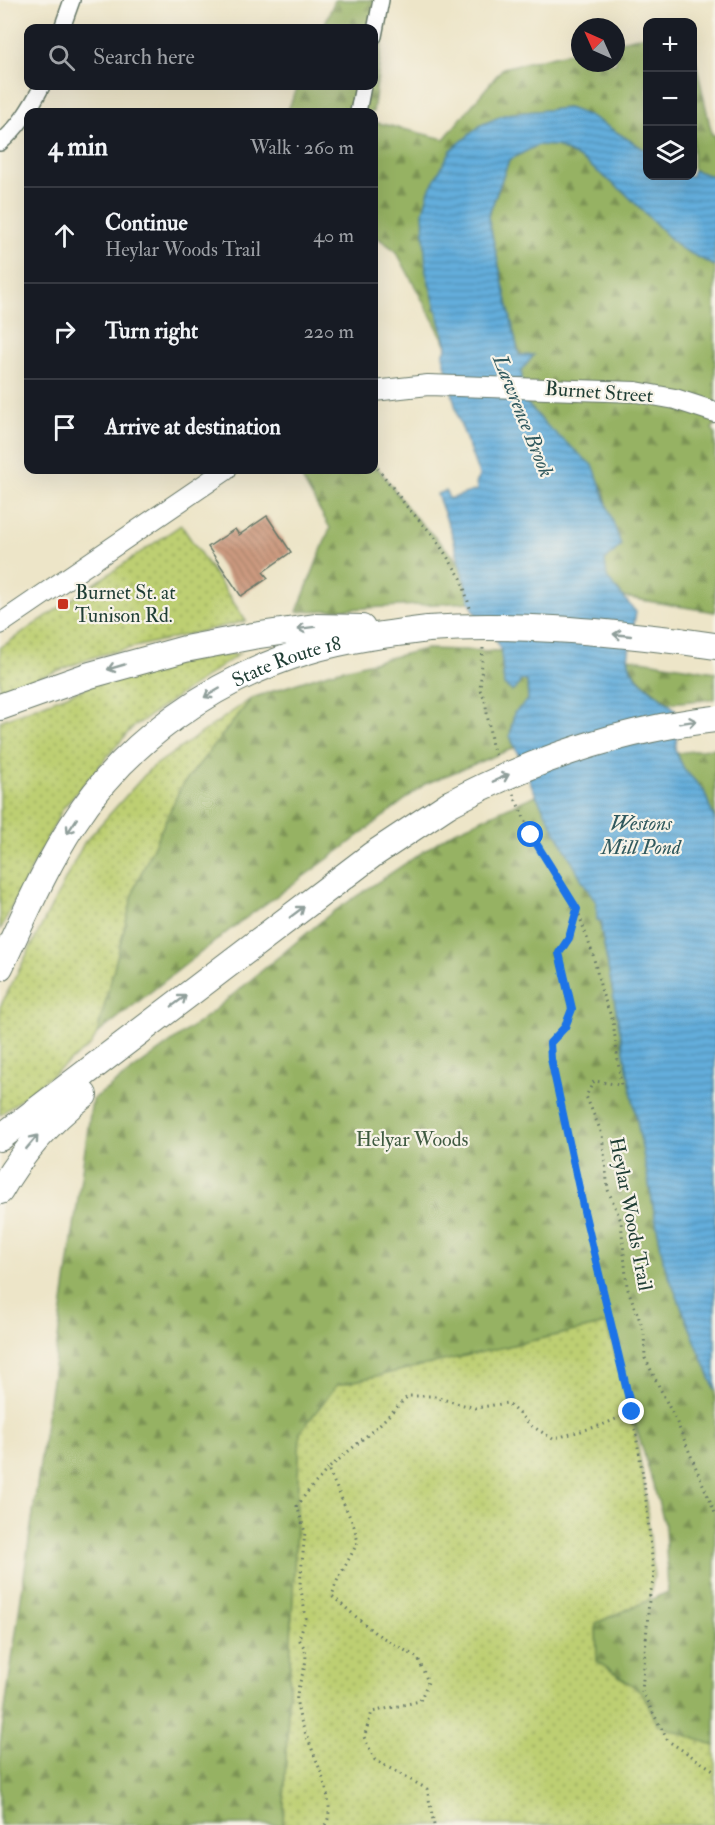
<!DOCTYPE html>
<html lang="en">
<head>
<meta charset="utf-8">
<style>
	:root { --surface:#171b24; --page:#242831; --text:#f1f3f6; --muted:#9ea1a6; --line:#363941 }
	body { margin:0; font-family:"IM FELL Double Pica",serif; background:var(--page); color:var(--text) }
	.controls { position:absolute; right:18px; top:18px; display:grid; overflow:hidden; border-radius:12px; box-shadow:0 6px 24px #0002 }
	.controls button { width:54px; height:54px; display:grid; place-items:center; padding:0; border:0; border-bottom:2px solid var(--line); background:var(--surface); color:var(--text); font:30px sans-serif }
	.compass { position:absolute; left:571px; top:18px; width:54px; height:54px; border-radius:50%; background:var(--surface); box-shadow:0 6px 24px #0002; rotate:315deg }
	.stop { position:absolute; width:18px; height:18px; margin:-14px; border:4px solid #1a73e8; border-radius:50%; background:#fff }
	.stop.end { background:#1a73e8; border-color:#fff; box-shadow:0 2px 6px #0008 }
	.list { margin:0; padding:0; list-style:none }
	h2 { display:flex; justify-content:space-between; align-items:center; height:78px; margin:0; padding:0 24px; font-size:26px }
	h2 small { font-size:20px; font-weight:400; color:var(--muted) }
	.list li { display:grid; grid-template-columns:39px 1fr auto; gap:18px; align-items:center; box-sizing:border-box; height:96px; padding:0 24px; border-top:2px solid var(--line) }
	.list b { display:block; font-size:22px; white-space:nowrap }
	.list p { margin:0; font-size:20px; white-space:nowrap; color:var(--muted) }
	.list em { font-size:20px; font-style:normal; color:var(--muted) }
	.icon { flex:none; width:33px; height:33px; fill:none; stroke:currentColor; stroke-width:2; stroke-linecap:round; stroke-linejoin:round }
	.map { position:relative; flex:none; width:715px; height:1825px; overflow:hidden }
	.search { position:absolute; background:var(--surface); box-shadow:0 6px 24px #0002; left:24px; top:24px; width:354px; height:66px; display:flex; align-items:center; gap:15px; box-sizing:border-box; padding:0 21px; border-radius:12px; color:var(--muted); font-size:22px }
	.panel { position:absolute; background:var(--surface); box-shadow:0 6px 24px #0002; left:24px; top:108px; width:354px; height:366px; border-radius:12px }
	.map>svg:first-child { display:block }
</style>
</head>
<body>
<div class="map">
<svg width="715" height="1825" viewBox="0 0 715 1825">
	<defs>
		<pattern id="grass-dots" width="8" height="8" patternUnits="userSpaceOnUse" patternTransform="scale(1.5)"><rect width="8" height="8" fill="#bdcf72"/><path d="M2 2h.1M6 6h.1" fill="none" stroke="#99a95e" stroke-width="1.8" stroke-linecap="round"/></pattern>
		<pattern id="forest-firs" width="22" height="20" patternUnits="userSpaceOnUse" patternTransform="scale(1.5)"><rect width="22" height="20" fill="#96b264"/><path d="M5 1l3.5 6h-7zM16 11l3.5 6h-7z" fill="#7a9253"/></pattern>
		<pattern id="water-rules" width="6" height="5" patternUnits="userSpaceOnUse" patternTransform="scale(1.5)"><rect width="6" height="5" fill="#63addb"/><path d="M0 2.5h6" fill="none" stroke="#518eb2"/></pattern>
		<pattern id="building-back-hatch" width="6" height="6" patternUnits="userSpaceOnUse" patternTransform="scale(1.5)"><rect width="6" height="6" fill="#cc9a7f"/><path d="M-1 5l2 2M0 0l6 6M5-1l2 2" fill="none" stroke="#a57f69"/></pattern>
	</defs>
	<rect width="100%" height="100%" fill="#f7f3e8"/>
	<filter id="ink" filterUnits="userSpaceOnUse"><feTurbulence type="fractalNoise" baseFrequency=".0167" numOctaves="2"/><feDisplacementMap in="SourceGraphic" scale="12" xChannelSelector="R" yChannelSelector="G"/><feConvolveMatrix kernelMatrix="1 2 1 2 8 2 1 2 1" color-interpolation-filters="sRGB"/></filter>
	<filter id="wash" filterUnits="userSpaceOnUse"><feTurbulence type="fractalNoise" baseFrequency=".008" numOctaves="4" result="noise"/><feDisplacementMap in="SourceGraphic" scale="24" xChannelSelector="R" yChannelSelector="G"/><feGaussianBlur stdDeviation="1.35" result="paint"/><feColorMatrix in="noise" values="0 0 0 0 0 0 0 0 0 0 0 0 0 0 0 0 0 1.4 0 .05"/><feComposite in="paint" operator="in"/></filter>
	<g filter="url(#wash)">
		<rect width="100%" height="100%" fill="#ede5c8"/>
		<!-- grass -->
		<path fill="url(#grass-dots)" stroke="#6e8653" stroke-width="1.5" d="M181,525L246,621L100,655L0,692V648Z
			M239,654L132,728L63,808L0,930V721L101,682L214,655Z
			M252,698L181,787L135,887L97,1034L91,1045L0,1115V1007L84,843L150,769Z
			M607,1323L632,1412L644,1482L654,1576L649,1600L596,1623L597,1661L642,1692L658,1725L715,1746V1825H283L300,1432L337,1385Z"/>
		<!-- forest -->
		<path fill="url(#forest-firs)" stroke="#5a784c" stroke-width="1.5" d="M335,0H388L373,112H287L298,86H374V28H323Z
			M647,35V151L592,117L568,108L506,114L426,272L447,346L396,251L374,235V122L444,139L503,68L580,50V63H616V42Z
			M692,45L712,135H715V177L693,170Z
			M538,145L557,146L584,161L625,193L680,248L715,266V424L712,429L715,433V612L623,597L607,578L605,561L621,545L609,512L604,490L525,401L521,371L534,355H519L488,217L509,160Z
			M374,463L413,515L459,562L470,602L297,612L330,528L297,470H374Z
			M425,649L501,651L504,685L518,684L521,680L527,681L528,700C512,715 506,727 514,748L425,784L343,848L232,928L97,1034L135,887L181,787L252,698L328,673Z
			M628,658L715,672V699L669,703C653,689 633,680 628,658Z
			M715,748V821L704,791L684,769L677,753Z
			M536,795L596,902L664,1264L715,1390V1746L658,1725L642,1692L597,1661L596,1623L668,1592L665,1525L606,1324L337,1385L300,1432L283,1825H0V1744L92,1100L211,1013L330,914L451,833Z"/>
		<!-- water -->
		<path fill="url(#water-rules)" stroke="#417588" stroke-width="1.5" d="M568,108L592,117L647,151L648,176H692L693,170L715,177V266L680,248L625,193L584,161L557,146L538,145L509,160L488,217L519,355H534L521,371L525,401L545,424L594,467L621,545L605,561L607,578L636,612L628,658L631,670L641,682L675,709L679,725L675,750L684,769L704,791L715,821V1390L664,1264L601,930L602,922L597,920L596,902L582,880L536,795L510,736L514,713L528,700L527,681L521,680L516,689L512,691L504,685L501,651L496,639L478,619L470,602L453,537L437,494L446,491L449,499L477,490L476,481H478L479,475L458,417L443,355L447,346L426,272L423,212L429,190L451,150L481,125L506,114Z"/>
		<g id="blocks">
			<!-- building -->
			<path fill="url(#building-back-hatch)" d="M267,516L291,552L263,572L268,578L241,596L208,547L235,529L239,535Z"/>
		</g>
	</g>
	<g filter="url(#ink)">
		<use href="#blocks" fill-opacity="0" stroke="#677868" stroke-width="1.5"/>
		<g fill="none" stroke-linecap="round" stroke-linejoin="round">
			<defs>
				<path id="minor" d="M62,28L72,0
					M374,36L381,0
					M358,112L363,86
					M0,143C19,127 31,107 42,86"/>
				<path id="tertiary" d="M374,391L428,385L636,392L675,399L715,412
					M0,624L226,470"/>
				<g id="trunk">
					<path d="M680,641L715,646"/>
					<path d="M0,707L90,675L185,649L253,636L315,627L362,628"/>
					<path id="s1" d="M0,967C23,919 44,869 73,824C126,741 213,680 307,651C346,639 387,634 428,629"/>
					<path d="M0,1138L372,855L449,804"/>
					<path d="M0,1191C22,1152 49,1122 84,1095"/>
				</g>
			</defs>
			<!-- minor casing -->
			<use href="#minor" stroke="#677868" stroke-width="18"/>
			<!-- tertiary casing -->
			<use href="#tertiary" stroke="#677868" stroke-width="22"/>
			<!-- trunk casing -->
			<use href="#trunk" stroke="#677868" stroke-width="28"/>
			<!-- path -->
			<path stroke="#677868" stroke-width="3" stroke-dasharray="1.5 4.5" stroke-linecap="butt" d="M374,463L407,507L433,535L461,578L470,608
				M483,648L480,690L485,700L492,746L497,758
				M513,794L532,835L577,909L593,955L602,993L613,1021L621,1085L594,1081L586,1096L602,1134L608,1190L621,1221L627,1287L644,1331L645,1358L678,1425L715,1513
				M576,911L569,938L559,953L572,1009L565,1027L550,1043L551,1059L584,1211L632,1412L644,1482L654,1576L649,1600L642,1692L668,1741L715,1771
				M325,1825C341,1803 305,1739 299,1714C298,1709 296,1701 297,1696C298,1681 309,1665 305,1650C304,1646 300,1642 299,1638L306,1618L300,1584L305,1532L297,1506L309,1490L328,1469
				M434,1825L427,1789L375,1760L364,1737L372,1712L420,1701L428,1682L418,1658L375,1633L332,1596L336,1583L358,1542L354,1526L328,1469L379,1425L408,1396H431L475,1408L507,1403L532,1426L553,1439L602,1425L632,1412"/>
			<!-- minor -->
			<use href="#minor" stroke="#fff" stroke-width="15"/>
			<!-- tertiary -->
			<use href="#tertiary" stroke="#fff" stroke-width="20"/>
			<!-- trunk -->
			<use href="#trunk" stroke="#fff" stroke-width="26"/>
			<defs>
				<path id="trunk-bridge" d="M428,629C512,623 596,631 680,641
					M449,804C532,760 621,729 715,719"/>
			</defs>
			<!-- trunk-bridge casing -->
			<use href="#trunk-bridge" stroke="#677868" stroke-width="28" stroke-linecap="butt"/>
			<!-- trunk-bridge -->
			<use href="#trunk-bridge" stroke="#fff" stroke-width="26"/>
		</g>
		<!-- one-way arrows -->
		<defs><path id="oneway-shaft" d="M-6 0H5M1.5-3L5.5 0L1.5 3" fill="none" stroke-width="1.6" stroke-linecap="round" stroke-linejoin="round" transform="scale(1.5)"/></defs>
		<g stroke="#8f9e9a">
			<use href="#oneway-shaft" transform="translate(306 628) rotate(173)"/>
			<use href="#oneway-shaft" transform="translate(622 635) rotate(-174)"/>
			<use href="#oneway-shaft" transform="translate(116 667) rotate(164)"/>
			<use href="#oneway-shaft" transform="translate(212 693) rotate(150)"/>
			<use href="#oneway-shaft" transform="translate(688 722) rotate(-9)"/>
			<use href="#oneway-shaft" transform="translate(501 778) rotate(-24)"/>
			<use href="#oneway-shaft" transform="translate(72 826) rotate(123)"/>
			<use href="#oneway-shaft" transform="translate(297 912) rotate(-37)"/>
			<use href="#oneway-shaft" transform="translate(179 1001) rotate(-37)"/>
			<use href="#oneway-shaft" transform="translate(32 1142) rotate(-50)"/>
		</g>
	</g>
	<g fill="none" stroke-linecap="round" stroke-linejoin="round" filter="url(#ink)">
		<!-- route -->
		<path stroke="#1a73e8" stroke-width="8" d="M531,835L577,909L569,938L559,953L572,1009L565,1027L550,1043L551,1059L584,1211L632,1412"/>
	</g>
	<!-- markers -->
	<rect fill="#c8321e" stroke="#f7f3e8" stroke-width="2" x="57" y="598" width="12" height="12" rx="3"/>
	<g text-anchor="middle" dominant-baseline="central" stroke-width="4.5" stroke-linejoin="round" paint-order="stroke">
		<!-- street labels -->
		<g font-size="20" fill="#1f3d34" stroke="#f7f3e8">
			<text transform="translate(599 392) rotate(4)">Burnet Street</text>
			<text stroke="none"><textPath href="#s1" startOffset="435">State Route 18</textPath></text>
			<text transform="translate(631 1214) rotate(79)">Heylar Woods Trail</text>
		</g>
		<!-- poi labels -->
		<g font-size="20" fill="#1f3d34" stroke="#f7f3e8" text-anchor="start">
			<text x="75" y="592">Burnet St. at<tspan x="75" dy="23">Tunison Rd.</tspan></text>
		</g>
		<!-- park labels -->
		<g font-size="20" fill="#3f5a40" stroke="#f7f3e8">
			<text x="412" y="1139">Helyar Woods</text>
		</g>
		<!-- water labels -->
		<g font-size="21" font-style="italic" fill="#30595e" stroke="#f7f3e8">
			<text transform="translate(523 416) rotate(68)">Lawrence Brook</text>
			<text x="641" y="823">Westons<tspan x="641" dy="24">Mill Pond</tspan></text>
		</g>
	</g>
</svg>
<div class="controls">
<button>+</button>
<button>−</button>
<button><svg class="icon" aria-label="layers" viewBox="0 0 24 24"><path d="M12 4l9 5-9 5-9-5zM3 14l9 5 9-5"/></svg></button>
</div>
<svg class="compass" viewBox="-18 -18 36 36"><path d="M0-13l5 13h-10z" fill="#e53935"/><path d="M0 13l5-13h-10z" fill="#9ea1a6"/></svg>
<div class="stop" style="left:531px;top:835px"></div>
<div class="stop end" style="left:632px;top:1412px"></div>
<div class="search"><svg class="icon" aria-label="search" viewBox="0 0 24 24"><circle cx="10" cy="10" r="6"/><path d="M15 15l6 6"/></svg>Search here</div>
<section class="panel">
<h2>4 min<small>Walk · 260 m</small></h2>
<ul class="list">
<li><svg class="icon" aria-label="ahead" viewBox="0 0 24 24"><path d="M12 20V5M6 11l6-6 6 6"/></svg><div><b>Continue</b><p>Heylar Woods Trail</p></div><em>40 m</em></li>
<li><svg class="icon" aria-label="right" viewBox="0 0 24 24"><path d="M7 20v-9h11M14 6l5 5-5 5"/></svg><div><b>Turn right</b></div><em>220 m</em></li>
<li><svg class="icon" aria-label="arrive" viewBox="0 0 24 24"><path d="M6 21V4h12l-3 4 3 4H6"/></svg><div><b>Arrive at destination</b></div></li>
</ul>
</section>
</div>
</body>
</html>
